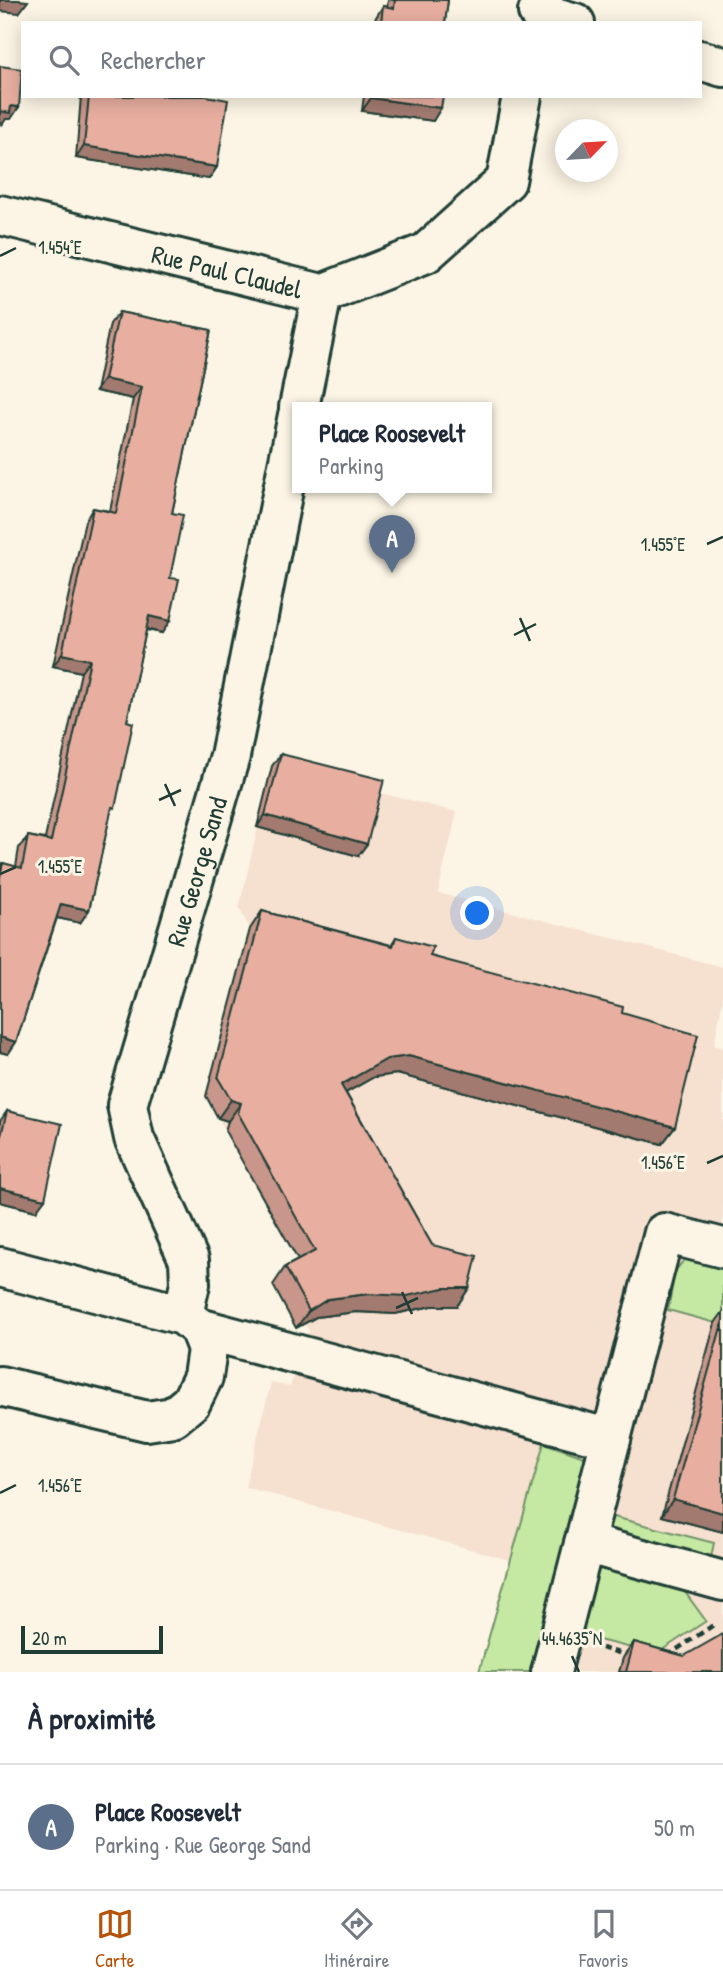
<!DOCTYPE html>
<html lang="fr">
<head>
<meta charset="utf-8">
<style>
	:root { --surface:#fff; --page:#f6f6f7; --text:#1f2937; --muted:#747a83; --line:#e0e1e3; --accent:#b45309 }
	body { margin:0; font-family:"Patrick Hand",sans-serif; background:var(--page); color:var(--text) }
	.compass { position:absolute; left:555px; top:119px; width:63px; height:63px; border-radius:50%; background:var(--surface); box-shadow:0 4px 18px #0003; rotate:65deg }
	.scale { position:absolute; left:21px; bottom:18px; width:142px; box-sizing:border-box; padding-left:7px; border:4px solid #1f3d34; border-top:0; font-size:19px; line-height:24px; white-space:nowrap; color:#1f3d34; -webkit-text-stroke:5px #fcf5e5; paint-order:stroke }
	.you { position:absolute; left:478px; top:914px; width:24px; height:24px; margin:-18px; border:5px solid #fff; border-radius:50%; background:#1a73e8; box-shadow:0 0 0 10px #1a73e833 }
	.badge { display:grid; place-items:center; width:46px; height:46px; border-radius:50%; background:var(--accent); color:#fff; font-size:23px; font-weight:700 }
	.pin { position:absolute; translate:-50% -58px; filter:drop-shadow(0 2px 4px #0008) }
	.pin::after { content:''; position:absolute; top:37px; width:24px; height:21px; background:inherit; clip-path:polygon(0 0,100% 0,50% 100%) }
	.popup { position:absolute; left:292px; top:402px; width:200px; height:91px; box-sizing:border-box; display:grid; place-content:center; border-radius:0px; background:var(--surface); filter:drop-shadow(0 2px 5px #0005); font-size:23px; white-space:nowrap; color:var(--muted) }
	.popup b { font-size:26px; color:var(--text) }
	.popup::after { content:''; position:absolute; left:50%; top:100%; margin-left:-14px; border:14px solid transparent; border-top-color:var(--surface) }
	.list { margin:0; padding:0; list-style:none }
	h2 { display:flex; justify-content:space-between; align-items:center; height:91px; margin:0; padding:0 28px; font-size:30px }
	h2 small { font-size:23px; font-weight:400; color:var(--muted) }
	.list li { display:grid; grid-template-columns:46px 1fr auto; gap:21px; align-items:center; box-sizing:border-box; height:126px; padding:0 28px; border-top:2px solid var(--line) }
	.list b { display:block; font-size:26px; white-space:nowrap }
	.list p { margin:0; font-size:23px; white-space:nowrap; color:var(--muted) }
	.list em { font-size:23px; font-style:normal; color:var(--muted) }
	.icon { flex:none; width:38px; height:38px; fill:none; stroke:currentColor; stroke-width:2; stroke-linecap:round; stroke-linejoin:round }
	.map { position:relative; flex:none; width:723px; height:1672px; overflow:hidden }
	.search { position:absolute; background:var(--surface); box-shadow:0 4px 18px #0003; left:21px; right:21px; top:21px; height:77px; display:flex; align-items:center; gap:18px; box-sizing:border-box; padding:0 24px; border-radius:0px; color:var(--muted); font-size:26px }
	.sheet { height:217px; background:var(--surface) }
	nav { display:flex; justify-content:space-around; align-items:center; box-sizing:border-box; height:98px; border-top:2px solid var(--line); background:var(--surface); font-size:19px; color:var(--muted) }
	nav a { display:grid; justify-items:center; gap:4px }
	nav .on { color:var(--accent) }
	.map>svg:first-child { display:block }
</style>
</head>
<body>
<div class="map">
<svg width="723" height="1672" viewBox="0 0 723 1672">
	<rect width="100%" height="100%" fill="#fcf5e5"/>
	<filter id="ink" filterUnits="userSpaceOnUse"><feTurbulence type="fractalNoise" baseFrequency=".0143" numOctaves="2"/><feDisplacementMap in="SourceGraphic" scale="14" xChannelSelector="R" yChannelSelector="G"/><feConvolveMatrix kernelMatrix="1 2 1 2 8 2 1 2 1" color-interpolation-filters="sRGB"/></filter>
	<g filter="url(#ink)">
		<!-- built -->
		<path fill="#f6e0d0" d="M272,766L457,812L438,893L723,967V999L714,1045L723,1048V1672H479L509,1560L245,1487L271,1383L290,1387L309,1331L305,1324L296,1328L273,1285L303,1268L206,1096L250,929L239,908Z"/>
		<!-- grass -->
		<path fill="#c5e9a2" stroke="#72936b" stroke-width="2" d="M701,1254L723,1259V1325L668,1310L675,1271L684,1260Z
			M544,1443L593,1460L538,1672H479Z
			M610,1516L714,1543L711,1557L606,1529Z
			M596,1565L679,1584L706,1621L656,1654L574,1634Z"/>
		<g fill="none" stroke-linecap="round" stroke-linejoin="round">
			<defs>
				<g id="street">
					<path d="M538,12L575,23"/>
					<path d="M700,60L723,67"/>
					<path id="s1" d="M0,215L322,294L426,253L506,181L522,96"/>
					<path d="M299,407L322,294"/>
					<path d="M0,1267L183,1315L199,1328L207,1349L203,1377L191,1402L173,1417L147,1421L0,1386"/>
					<path id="s2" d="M183,1315L190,1284L189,1260L134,1138L127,1105L230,756L298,415"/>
					<path d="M199,1328L611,1439"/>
					<path d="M584,1543L723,1581"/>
					<path d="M551,1672L664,1233L723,1248"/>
				</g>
			</defs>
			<!-- street casing -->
			<use href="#street" stroke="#1f3d34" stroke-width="44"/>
			<!-- path -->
			<path stroke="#1f3d34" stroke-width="4.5" stroke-dasharray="7 5" stroke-linecap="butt" d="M601,1648L630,1656
				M667,1656L715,1624"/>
			<!-- street -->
			<use href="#street" stroke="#fcf5e5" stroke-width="38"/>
		</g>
		<!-- wall -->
		<path fill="#c8968a" stroke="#1f3d34" stroke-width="2" d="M388,0H448L445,23H374L375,19L383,6L387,7Z
			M81,96H206L217,167L209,179L76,158Z
			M364,96H443L433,121L362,111Z
			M119,312L211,330L172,513L170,578L162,633L146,630L127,721L110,815L89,910L80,923L57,918L16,1042L8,1054L0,1052V867L3,863L16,867L19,848L28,836L45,839L81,672L53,666L85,521L93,508L110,511L133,399L96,391L110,324Z
			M281,754L358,856L257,827L272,766Z
			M262,911L391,945L396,937L430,956L622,1013L675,1127L662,1144L397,1074L374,1077L346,1093L432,1245L469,1288L457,1306H432L395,1314L356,1312L316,1317L296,1328L273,1285L285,1267L298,1260L225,1131L228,1121L218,1118L206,1096L250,929Z
			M7,1111L36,1211L0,1202V1121Z
			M723,1312V1532L662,1516L715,1323Z
			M634,1642L684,1656L723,1672H619L623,1658Z"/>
		<!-- shaded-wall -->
		<path fill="#a27a70" stroke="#1f3d34" stroke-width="2" d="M0,0H18L28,1L19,13L0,11Z
			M371,98L441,108L433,121L362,111Z
			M11,106L19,107L11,119H6L2,125L0,124V111Z
			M84,146L217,167L209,179L76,158Z
			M104,379L142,387L133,399L96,391Z
			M149,616L170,621L162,633L141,628Z
			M62,654L90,660L81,672L53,666Z
			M265,815L367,844L358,856L257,827Z
			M61,904L89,910L80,923L53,917Z
			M0,1037L16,1042L8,1054L0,1052Z
			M409,1056L675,1127L662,1144L397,1074L374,1077L329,1102L341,1085L387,1059Z
			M231,1100L241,1103L228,1121L218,1118Z
			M0,1188L45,1199L36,1211L0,1202Z
			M444,1288H469L457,1306H432L395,1314L356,1312L316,1317L296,1328L309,1311L328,1299L368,1294Z
			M673,1499L723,1513V1532L662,1516Z"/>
		<!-- building -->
		<path fill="#e8afa0" stroke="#1f3d34" stroke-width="2" d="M395,0H448L445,23H381L383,6L394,8Z
			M0,66L22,69L19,107L11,106L10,113L0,111Z
			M89,96H206L228,100L217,167L84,146Z
			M371,96H443L441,108L371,98Z
			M119,312L211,330L172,513L183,515L170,578L179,579L170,621L149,616L127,721L133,723L115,808L112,807L89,910L61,904L16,1042L0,1037V877L3,863L22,868L28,836L51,841L90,660L62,654L93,508L116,513L142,387L104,379Z
			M281,754L384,780L367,844L265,815Z
			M262,911L393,946L396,937L433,947L430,956L623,1007L622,1013L698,1035L675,1127L409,1056L387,1059L341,1085L432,1245L477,1256L469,1288H444L407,1296L368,1294L328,1299L309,1311L285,1267L315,1251L238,1113L241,1103L231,1100L218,1078Z
			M7,1111L62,1124L45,1199L0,1188V1140Z
			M723,1320V1513L673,1499Z
			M723,1634V1672H626L634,1642L684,1656Z"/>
	</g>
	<!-- ticks -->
	<path fill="none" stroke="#1f3d34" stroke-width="2.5" d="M0,256L16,248M707,544L723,537M520,618L530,641M514,635L536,624M165,784L175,806M159,800L181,790M0,874L16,867M707,1163L723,1156M402,1292L412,1314M396,1308L418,1298M0,1493L16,1485M572,1656L579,1672"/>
	<g text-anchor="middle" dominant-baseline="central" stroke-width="6" stroke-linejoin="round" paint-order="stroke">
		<!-- street labels -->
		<g font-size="26" fill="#1f3d34" stroke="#fcf5e5">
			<text stroke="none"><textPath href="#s1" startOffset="234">Rue Paul Claudel</textPath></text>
			<text stroke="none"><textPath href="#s2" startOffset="467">Rue George Sand</textPath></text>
		</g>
	</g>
	<g font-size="18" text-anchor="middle" fill="#1f3d34" stroke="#fcf5e5" stroke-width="6" stroke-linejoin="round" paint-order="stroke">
		<text x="60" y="254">1.454°E</text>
		<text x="663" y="551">1.455°E</text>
		<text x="60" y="873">1.455°E</text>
		<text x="663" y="1169">1.456°E</text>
		<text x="60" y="1492">1.456°E</text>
		<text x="572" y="1645">44.4635°N</text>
	</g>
</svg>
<svg class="compass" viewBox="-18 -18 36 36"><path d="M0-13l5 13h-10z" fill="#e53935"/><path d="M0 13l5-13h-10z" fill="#747a83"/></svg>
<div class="scale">20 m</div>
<div class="you"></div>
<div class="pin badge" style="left:392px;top:573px;background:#5c6f8a">A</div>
<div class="popup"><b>Place Roosevelt</b>Parking</div>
<div class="search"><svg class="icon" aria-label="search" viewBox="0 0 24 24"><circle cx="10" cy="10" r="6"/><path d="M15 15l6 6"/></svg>Rechercher</div>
</div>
<section class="sheet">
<h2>À proximité<small></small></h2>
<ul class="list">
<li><span class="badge" style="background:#5c6f8a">A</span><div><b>Place Roosevelt</b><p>Parking · Rue George Sand</p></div><em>50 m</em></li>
</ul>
</section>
<nav>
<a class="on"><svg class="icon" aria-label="map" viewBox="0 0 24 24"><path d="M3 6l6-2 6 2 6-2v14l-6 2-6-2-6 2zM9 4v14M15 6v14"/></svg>Carte</a>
<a><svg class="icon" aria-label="directions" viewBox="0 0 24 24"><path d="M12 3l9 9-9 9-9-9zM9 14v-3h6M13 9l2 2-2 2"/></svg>Itinéraire</a>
<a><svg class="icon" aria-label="saved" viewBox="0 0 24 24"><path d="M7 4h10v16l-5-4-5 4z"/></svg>Favoris</a>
</nav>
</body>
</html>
